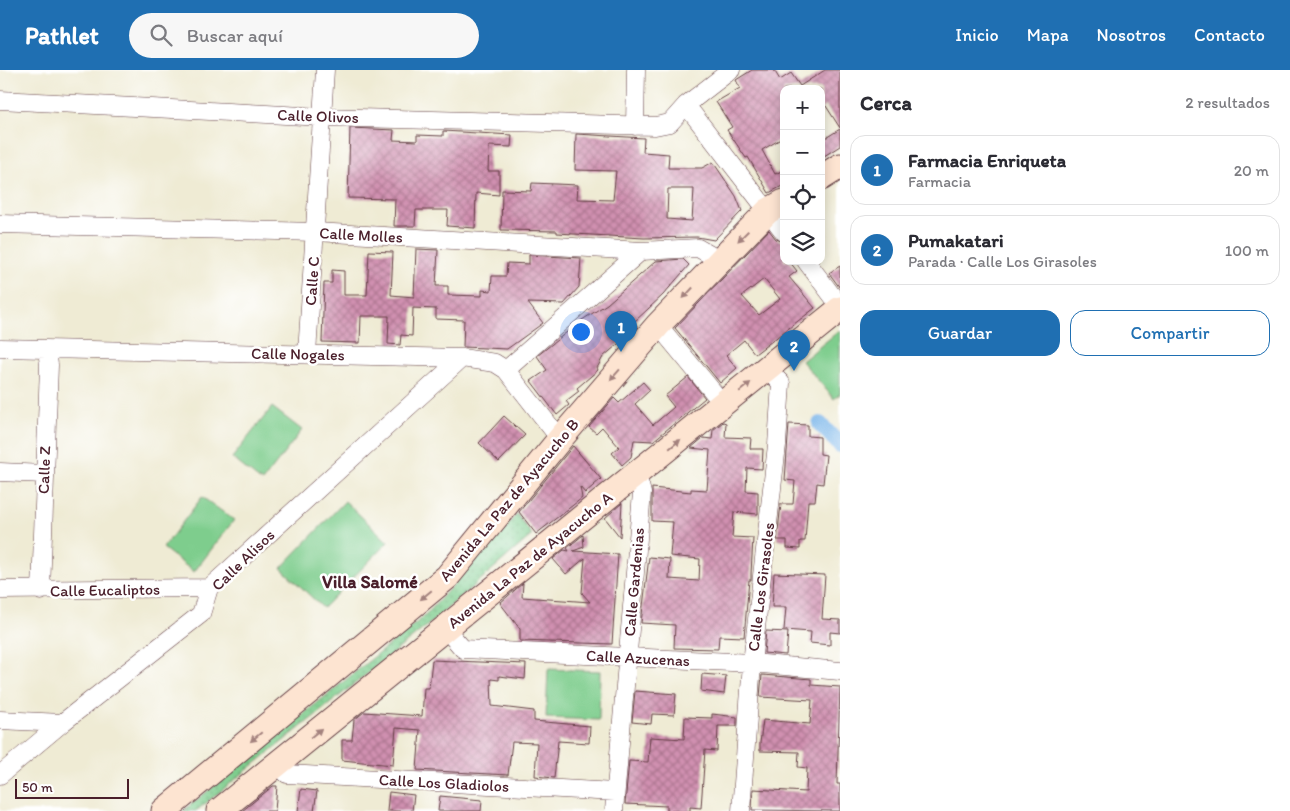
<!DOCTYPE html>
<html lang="es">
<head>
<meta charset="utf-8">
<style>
	:root { --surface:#fff; --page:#f7f7f7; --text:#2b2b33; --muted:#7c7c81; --line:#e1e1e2; --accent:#1f6fb2 }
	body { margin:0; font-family:Itim,sans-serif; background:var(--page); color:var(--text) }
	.controls { position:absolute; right:15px; top:15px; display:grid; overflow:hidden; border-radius:10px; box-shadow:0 2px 12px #0003 }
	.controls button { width:45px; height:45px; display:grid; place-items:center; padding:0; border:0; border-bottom:1px solid var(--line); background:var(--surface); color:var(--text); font:25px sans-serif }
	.scale { position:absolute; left:15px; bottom:12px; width:114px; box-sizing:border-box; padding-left:5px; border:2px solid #4a1f2b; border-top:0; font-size:14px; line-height:18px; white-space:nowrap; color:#4a1f2b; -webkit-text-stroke:4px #fff; paint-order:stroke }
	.you { position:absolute; left:580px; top:261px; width:18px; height:18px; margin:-12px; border:4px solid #fff; border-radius:50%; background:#1a73e8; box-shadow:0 0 0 8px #1a73e833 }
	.badge { display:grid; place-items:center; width:32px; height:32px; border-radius:50%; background:var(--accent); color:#fff; font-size:16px; font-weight:700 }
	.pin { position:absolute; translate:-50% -41px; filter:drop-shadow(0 1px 2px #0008) }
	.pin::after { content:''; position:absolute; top:26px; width:18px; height:15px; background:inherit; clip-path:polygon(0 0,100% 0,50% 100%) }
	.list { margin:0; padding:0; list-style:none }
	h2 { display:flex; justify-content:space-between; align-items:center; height:65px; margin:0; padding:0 20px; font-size:21px }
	h2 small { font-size:16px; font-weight:400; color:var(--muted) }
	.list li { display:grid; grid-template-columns:32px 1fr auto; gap:15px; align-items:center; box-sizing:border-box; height:70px; margin:0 10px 10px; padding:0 10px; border:1px solid var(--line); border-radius:15px }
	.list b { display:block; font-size:19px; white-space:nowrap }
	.list p { margin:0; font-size:16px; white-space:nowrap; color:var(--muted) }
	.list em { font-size:16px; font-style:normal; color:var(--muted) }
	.actions { display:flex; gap:10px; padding:15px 20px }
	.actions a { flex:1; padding:11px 0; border:1px solid var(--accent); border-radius:15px; text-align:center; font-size:18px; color:var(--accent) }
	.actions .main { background:var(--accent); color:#fff }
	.icon { flex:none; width:28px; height:28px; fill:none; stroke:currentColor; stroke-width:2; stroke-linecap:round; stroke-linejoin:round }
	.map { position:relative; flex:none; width:840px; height:741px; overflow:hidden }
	header { display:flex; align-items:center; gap:30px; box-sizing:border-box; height:70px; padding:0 25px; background:var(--accent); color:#fff }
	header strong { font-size:24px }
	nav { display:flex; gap:28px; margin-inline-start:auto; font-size:18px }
	.search { width:350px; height:45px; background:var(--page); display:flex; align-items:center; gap:12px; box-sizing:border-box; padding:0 18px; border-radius:28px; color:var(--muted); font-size:19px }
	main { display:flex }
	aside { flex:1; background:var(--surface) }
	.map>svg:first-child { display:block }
</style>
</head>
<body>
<header>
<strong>Pathlet</strong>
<div class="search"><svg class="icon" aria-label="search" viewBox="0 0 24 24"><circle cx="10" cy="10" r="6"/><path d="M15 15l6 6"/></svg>Buscar aquí</div>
<nav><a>Inicio</a><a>Mapa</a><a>Nosotros</a><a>Contacto</a></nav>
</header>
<main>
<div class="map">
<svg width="840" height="741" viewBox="0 0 840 741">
	<defs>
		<pattern id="grass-dots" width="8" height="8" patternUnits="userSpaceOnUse" patternTransform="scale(1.25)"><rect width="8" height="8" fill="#7ecd8d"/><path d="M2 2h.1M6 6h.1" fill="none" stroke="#69a673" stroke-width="1.8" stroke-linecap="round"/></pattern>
		<pattern id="building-cross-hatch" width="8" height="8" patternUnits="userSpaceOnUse" patternTransform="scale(1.25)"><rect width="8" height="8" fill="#d090b0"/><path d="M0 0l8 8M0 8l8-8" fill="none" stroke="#ab758f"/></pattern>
	</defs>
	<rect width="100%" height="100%" fill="#fff"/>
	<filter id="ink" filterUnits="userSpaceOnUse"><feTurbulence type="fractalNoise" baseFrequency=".02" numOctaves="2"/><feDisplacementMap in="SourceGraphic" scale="10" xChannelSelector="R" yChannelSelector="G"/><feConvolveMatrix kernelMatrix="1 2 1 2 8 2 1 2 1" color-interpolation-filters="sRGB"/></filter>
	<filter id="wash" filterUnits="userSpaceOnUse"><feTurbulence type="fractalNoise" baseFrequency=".0096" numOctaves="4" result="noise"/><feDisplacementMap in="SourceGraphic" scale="20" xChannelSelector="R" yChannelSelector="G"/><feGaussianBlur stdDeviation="1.12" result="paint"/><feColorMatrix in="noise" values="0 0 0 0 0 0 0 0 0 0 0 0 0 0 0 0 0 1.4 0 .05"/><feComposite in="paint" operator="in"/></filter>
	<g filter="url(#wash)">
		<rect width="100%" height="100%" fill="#efebd4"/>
		<!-- grass -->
		<path fill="url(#grass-dots)" stroke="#64765c" d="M517,444L532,465L433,551L196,741H183L426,545Z"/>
		<!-- garden -->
		<path fill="#7ecd8d" stroke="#64765c" d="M840,260V324L834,329L802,291Z
			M272,337L302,360L262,412L232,388Z
			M202,427L234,450L194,502L163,478Z
			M345,431L388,472L323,538L281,498Z
			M548,599L600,601L599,650L546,648Z"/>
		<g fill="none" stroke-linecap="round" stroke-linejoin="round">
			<!-- canal -->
			<path stroke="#76b3e8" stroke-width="16" d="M820,354L840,375"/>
		</g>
		<g id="blocks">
			<!-- building -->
			<path fill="url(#building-cross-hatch)" fill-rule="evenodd" d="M752,0H774L780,10L791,3L800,16L825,0H840V58L826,36L821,39V19H784V67L762,80L775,104L784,100V115L769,123L748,87L746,88L727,60L732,57L716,32L740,18L736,10Z
				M350,58L394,60L393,70L417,71V65L443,66V61L512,65L511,77L489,76L488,101H499V125L476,123L475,158L447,156L448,140H416L415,156H394L395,129L348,128Z
				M840,59V76L821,88V71Z
				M576,64L644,68L643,82L669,84L668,98H702L713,92L736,126L742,141L714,170L697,167L644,168L557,163V161L501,160L502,120L531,121L532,113L578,115L577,129L613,130L616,101L575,100ZM668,119H694L692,151L667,149Z
				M769,160L776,169L784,172V191H789L797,201L789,207L815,238L755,284L744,270L726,285L737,298L720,313L675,258ZM764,209L780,229L759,245L742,226Z
				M416,179L438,180L436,216H448V225L482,226V220L491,221L492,206H506L507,193L529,194V185L581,188L579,217L564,234L528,233L543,253L507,279L463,277L464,250L436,249V239L413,238L412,266L401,265L400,275L388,274L389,246H361L360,273L322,272L324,213H332V200L344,201V225H367L369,181L393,182L391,225L414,227Z
				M683,189L689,195L663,225L634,252L638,257L603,287L597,298L598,300L577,318L579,321L566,331L569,335L557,345L531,311L547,300L537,286L582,250L607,234L656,191Z
				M840,196V218L829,203Z
				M688,307L705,328L653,371L634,370L631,387L622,395L612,383L619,377L602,357L596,363L589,357L614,328L619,333L643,312L650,320L635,334L653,355L674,337L665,326Z
				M504,346L525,365L499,392L479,373Z
				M723,352L726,353L725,367L751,368L750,379H763L762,399L747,398L746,421L758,422V444L734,442L732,467L753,468L751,504V510H749L744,567L719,566L718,579L674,578L675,555L641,553L649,487L670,489L669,509L699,511L700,489L670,486L673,452L652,451V418L691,422V419L707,420L710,380L691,378L703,368L712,369L713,360Z
				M789,354L808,355V366L820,367V384L826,385L823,414L817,413L815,431H808L805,471H800V479L787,478V470H777L781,434H793L795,411L785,410Z
				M573,376L601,409L585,423L580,417L582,428L536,464L519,442Z
				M622,433L620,467L605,448Z
				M583,465L584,477L573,481L618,484L612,574L520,571V559L500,533L523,513L522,527L590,532L582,523L585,488L566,504L553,489L564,480L569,481L567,478Z
				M774,503L825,505L822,549L840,550V563L830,562V575L810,573L811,562L784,560L786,537H772Z
				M766,561L788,562L786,585L764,583Z
				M432,590L526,594L525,609L499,606V610L491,609L492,636L534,641V651L590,656L589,673L558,671L554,708L535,706L537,673L512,672L508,705L417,700L420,660L396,658L393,695L342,690V670H352L354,650L364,642L422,646L424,618H429Z
				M702,604L726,606L724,624L701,621Z
				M762,605L811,609V615L840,617L837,714H840V741L752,740L753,719L806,722L807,698L798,697L799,682L760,681V673L763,650L810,654L812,630L760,627Z
				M635,621L676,624L674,645L652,644L651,654L632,652Z
				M712,644L737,647V656H718L717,681L705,680L701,738L690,737V741H667V736L625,734L629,691L648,692L650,667L684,669L685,647L712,648Z
				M273,716H277L275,741H242Z
				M301,719L317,721L314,741H298Z
				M389,722L414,725L412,741H387Z
				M440,726L482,730L481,741H438Z"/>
		</g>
	</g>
	<g filter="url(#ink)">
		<use href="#blocks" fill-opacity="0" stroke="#633e44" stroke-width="1"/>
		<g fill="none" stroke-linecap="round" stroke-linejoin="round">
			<defs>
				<path id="street" d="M0,30L322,47L655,56L670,53L686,35L731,0
					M686,35L784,162
					M635,56L636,0
					M0,154L316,162L641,181L698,178L719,190
					M806,191L840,236
					M658,255L724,335
					M0,278L462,288L495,293L506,300L560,369
					M307,284L325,0
					M506,300L641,181
					M0,402L44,404
					M0,520L209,518
					M41,521L49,295L47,280
					M445,558L463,579L752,593L840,601
					M0,650L62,653
					M278,693L287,704L615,722
					M0,705L62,653L201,544L209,518L462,288
					M614,741L642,423L637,404
					M741,741L752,593L777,375L781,313L767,299"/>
				<path id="secondary" d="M821,108L840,96
					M164,741L447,507L560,369L658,255L768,141L784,132
					M219,741L840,239"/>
			</defs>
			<!-- street casing -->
			<use href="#street" stroke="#633e44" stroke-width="19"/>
			<!-- secondary casing -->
			<use href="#secondary" stroke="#633e44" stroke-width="27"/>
			<!-- street -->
			<use href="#street" stroke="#fff" stroke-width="18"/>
			<!-- secondary -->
			<use href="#secondary" stroke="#fde4d1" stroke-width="25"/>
		</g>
		<!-- one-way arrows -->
		<defs><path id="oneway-solid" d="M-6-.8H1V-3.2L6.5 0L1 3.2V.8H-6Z" transform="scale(1.25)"/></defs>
		<g fill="#a4827e">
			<use href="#oneway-solid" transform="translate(743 166) rotate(135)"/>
			<use href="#oneway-solid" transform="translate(688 223) rotate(133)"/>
			<use href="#oneway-solid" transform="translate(615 305) rotate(131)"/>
			<use href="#oneway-solid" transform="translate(745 317) rotate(-39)"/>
			<use href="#oneway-solid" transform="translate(675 374) rotate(-39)"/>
			<use href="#oneway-solid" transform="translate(426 525) rotate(140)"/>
			<use href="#oneway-solid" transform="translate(316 663) rotate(-39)"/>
			<use href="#oneway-solid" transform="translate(256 667) rotate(140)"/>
		</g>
	</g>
	<g text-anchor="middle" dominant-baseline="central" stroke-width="5" stroke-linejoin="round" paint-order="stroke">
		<!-- street labels -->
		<g font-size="16" fill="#4a1f2b" stroke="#fff">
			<text transform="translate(318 46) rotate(2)">Calle Olivos</text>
			<text transform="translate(361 165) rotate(3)">Calle Molles</text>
			<text transform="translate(312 211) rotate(-86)">Calle C</text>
			<text transform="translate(298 284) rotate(1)">Calle Nogales</text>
			<text transform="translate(44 400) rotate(-88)">Calle Z</text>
			<text transform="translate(509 430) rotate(-50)">Avenida La Paz de Ayacucho B</text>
			<text transform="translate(243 490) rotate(-44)">Calle Alisos</text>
			<text transform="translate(530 490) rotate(-39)">Avenida La Paz de Ayacucho A</text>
			<text transform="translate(634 512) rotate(-85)">Calle Gardenias</text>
			<text transform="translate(761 517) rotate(-83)">Calle Los Girasoles</text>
			<text transform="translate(105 520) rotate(-1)">Calle Eucaliptos</text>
			<text transform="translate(638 588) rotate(3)">Calle Azucenas</text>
			<text transform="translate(444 713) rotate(3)">Calle Los Gladiolos</text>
		</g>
		<!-- neighbourhood labels -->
		<g font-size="18" font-weight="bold" fill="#4a1f2b" stroke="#fff">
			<text x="370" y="512">Villa Salomé</text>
		</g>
	</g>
</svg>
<div class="controls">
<button>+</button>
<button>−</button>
<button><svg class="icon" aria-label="locate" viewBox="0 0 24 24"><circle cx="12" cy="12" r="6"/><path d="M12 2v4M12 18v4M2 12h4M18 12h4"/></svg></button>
<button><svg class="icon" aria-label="layers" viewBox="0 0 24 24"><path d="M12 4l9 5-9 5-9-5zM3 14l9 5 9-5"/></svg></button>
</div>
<div class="scale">50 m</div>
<div class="you"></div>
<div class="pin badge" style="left:621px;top:282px">1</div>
<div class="pin badge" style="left:794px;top:301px">2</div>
</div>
<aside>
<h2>Cerca<small>2 resultados</small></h2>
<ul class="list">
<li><span class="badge">1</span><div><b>Farmacia Enriqueta</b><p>Farmacia</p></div><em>20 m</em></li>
<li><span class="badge">2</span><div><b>Pumakatari</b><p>Parada · Calle Los Girasoles</p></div><em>100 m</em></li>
</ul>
<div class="actions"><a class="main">Guardar</a><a>Compartir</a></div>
</aside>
</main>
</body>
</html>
